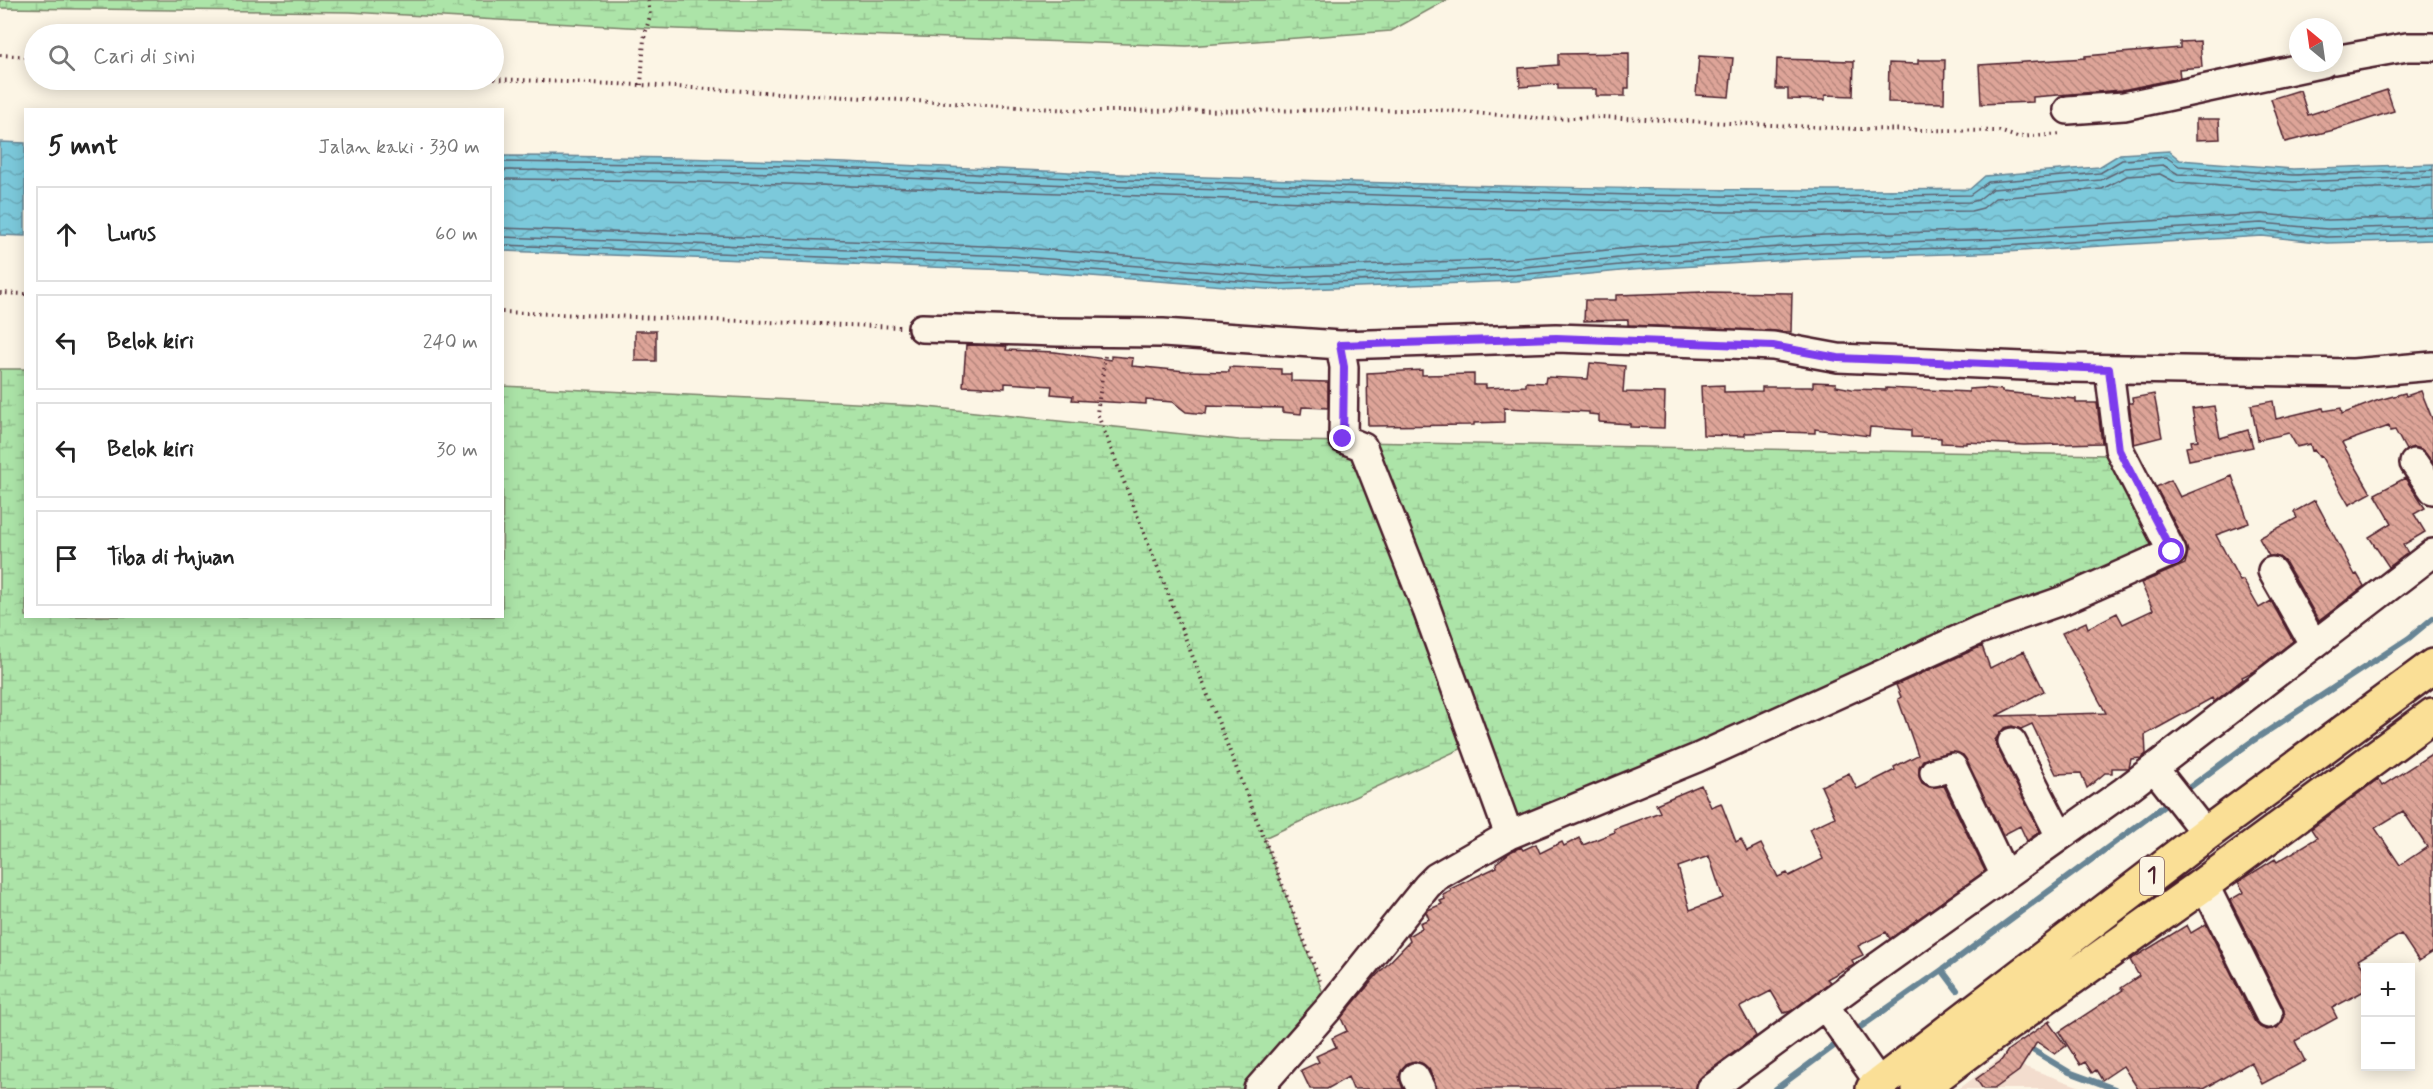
<!DOCTYPE html>
<html lang="id">
<head>
<meta charset="utf-8">
<style>
	:root { --surface:#fff; --page:#f2f2f2; --text:#222; --muted:#767676; --line:#e0e0e0 }
	body { margin:0; font-family:Mynerve,sans-serif; background:var(--page); color:var(--text) }
	.controls { position:absolute; right:18px; bottom:18px; display:grid; overflow:hidden; border-radius:0px; box-shadow:0 3px 15px #0003 }
	.controls button { width:54px; height:54px; display:grid; place-items:center; padding:0; border:0; border-bottom:2px solid var(--line); background:var(--surface); color:var(--text); font:30px sans-serif }
	.compass { position:absolute; left:2289px; top:18px; width:54px; height:54px; border-radius:50%; background:var(--surface); box-shadow:0 3px 15px #0003; rotate:331deg }
	.stop { position:absolute; width:18px; height:18px; margin:-14px; border:4px solid #7c3aed; border-radius:50%; background:#fff }
	.stop.end { background:#7c3aed; border-color:#fff; box-shadow:0 2px 6px #0008 }
	.list { margin:0; padding:0; list-style:none }
	h2 { display:flex; justify-content:space-between; align-items:center; height:78px; margin:0; padding:0 24px; font-size:26px }
	h2 small { font-size:20px; font-weight:400; color:var(--muted) }
	.list li { display:grid; grid-template-columns:39px 1fr auto; gap:18px; align-items:center; box-sizing:border-box; height:96px; margin:0 12px 12px; padding:0 12px; border:2px solid var(--line); border-radius:0px }
	.list b { display:block; font-size:22px; white-space:nowrap }
	.list em { font-size:20px; font-style:normal; color:var(--muted) }
	.icon { flex:none; width:33px; height:33px; fill:none; stroke:currentColor; stroke-width:2; stroke-linecap:round; stroke-linejoin:round }
	.map { position:relative; flex:none; width:2433px; height:1089px; overflow:hidden }
	.search { position:absolute; background:var(--surface); box-shadow:0 3px 15px #0003; left:24px; top:24px; width:480px; height:66px; display:flex; align-items:center; gap:15px; box-sizing:border-box; padding:0 21px; border-radius:33px; color:var(--muted); font-size:22px }
	.panel { position:absolute; background:var(--surface); box-shadow:0 3px 15px #0003; left:24px; top:108px; width:480px; height:510px; border-radius:0px }
	.map>svg:first-child { display:block }
</style>
</head>
<body>
<div class="map">
<svg width="2433" height="1089" viewBox="0 0 2433 1089">
	<defs>
		<pattern id="wetland-marsh" width="20" height="14" patternUnits="userSpaceOnUse" patternTransform="scale(1.5)"><rect width="20" height="14" fill="#ace4a8"/><path d="M1 5h8M5 5V1M11 12h8M15 12V8" fill="none" stroke="#96c391"/></pattern>
		<pattern id="water-waves" width="16" height="10" patternUnits="userSpaceOnUse" patternTransform="scale(1.5)"><rect width="16" height="10" fill="#7cc9db"/><path d="M0 5q4-4 8 0t8 0" fill="none" stroke="#6dacbc"/></pattern>
		<pattern id="building-back-hatch" width="6" height="6" patternUnits="userSpaceOnUse" patternTransform="scale(1.5)"><rect width="6" height="6" fill="#dda498"/><path d="M-1 5l2 2M0 0l6 6M5-1l2 2" fill="none" stroke="#b5857c"/></pattern>
	</defs>
	<rect width="100%" height="100%" fill="#fcf5e5"/>
	<filter id="ink" filterUnits="userSpaceOnUse"><feTurbulence type="fractalNoise" baseFrequency=".0167" numOctaves="2"/><feDisplacementMap in="SourceGraphic" scale="12" xChannelSelector="R" yChannelSelector="G"/><feConvolveMatrix kernelMatrix="1 2 1 2 8 2 1 2 1" color-interpolation-filters="sRGB"/></filter>
	<g filter="url(#ink)">
		<!-- built -->
		<path fill="#f3ddce" d="M2000,1058L2086,1089H1959Z"/>
		<!-- wetland -->
		<path fill="url(#wetland-marsh)" stroke="#7b826a" stroke-width="1.5" d="M0,0H1447L1391,31L1187,46L647,28L350,12L0,8Z
			M0,369H25L26,616H502L503,386L918,406L1239,440L2108,455L2164,547L1519,821L1487,737L1264,838L1326,1001L1253,1089H0Z"/>
		<!-- water -->
		<path fill="url(#water-waves)" stroke="#688595" stroke-width="1.5" d="M0,142L25,143V236L0,235Z
			M2169,151L2180,160L2293,169L2433,164V240L2327,243L2262,236L2006,252L1825,258L1631,270L1516,281L1279,290L1010,270L503,251V156C699,156 896,165 1093,173C1385,184 1678,193 1970,189L1985,176L2099,167L2120,154Z"/>
		<g fill="none" stroke-linecap="round" stroke-linejoin="round">
			<!-- shore -->
			<path stroke="#5e6371" stroke-width="1.5" d="M502,162L784,166L1095,179L1631,195L1809,197L1970,195L1988,182L2100,173L2122,160L2166,157L2179,166L2293,175L2433,170
				M502,170L784,173L1095,186L1631,203L1809,205L1971,202L1978,200L1992,189L2101,180L2125,168L2163,165L2178,174L2293,182L2433,177
				M502,179C992,182 1481,220 1971,211L1983,208L1995,198L2102,189L2127,176L2160,174L2177,183L2293,191L2433,186
				M502,228L1011,247L1279,268L1515,259L1629,248L1824,235L2005,230L2261,214L2328,220L2433,217
				M502,237L1011,256L1279,277L1515,268L1629,257L1825,244L2005,239L2261,223L2327,229L2433,226
				M502,245L1011,264L1279,284L1516,275L1630,264L1825,252L2005,246L2262,230L2327,237L2433,234"/>
			<!-- stream -->
			<path stroke="#688595" stroke-width="6" d="M2182,793L2251,742L2409,638L2433,618
				M1942,970L1957,990
				M1852,1033L1942,970L2172,800
				M2026,1046L2069,1072L2115,1089
				M1776,1089L1842,1040"/>
		</g>
		<!-- building -->
		<path fill="url(#building-back-hatch)" stroke="#4a1f2b" stroke-width="1.5" fill-rule="evenodd" d="M2200,41L2202,67L2179,69L2180,78L2122,90L2033,97V102L1981,104L1979,65L2085,58V56L2180,48V42Z
			M1629,53V88H1625V96H1596V89H1558V84L1520,87L1519,68L1558,65V54Z
			M1699,56L1733,58L1729,97L1696,95Z
			M1777,59L1854,61L1853,96L1825,95V100L1788,99V89H1776Z
			M1918,60H1945L1944,103L1888,102L1889,63L1918,64Z
			M2300,90L2308,115L2387,90L2394,111L2334,130L2285,142L2271,99Z
			M2196,119H2219L2220,139L2196,140Z
			M1703,292L1792,293L1791,332L1628,325V320L1584,321L1585,300H1616V295Z
			M635,331H656V361H635Z
			M966,345L1007,346L1006,350L1055,352L1111,360V356L1133,358L1132,366L1186,371L1229,372V367L1281,369V374H1291V381L1328,382V408L1302,407L1301,414L1282,412V408L1207,406L1206,414L1186,412L1173,402L1146,400V404L1072,400L1073,396L1051,394L1052,386L1005,383V388L963,386Z
			M1590,363L1625,366L1623,392L1665,393L1664,428L1630,427V424L1599,422V415L1589,414V412L1504,408V422L1474,423V425L1368,426L1367,373L1422,370V375L1474,374V385H1486V388L1526,386V382L1545,383L1546,377L1588,379Z
			M1813,382L1836,383V386L1852,389L1886,390V388L1969,392V389L1984,388L2002,390V392L2076,399V403H2097L2102,443L2024,445L1966,442V444L1941,443V438L1911,437V430L1870,427L1869,436L1815,429V433L1783,432L1745,433V436L1703,435L1701,386L1724,385V392L1762,391V387H1813Z
			M2421,391L2433,421V463L2421,449L2413,447L2406,450L2395,430L2390,431L2389,426L2342,443L2371,493L2349,505L2321,456L2319,457L2314,450L2312,451L2310,444L2297,447L2289,433L2258,440L2251,405L2273,401L2276,419L2323,408L2324,411L2341,408L2342,414L2379,400L2405,393L2406,396Z
			M2154,394L2162,437L2134,444L2129,403H2133L2132,398Z
			M2214,406L2220,438L2248,430L2253,447L2189,460L2186,447L2192,446L2191,441L2198,440L2192,409Z
			M2232,476L2249,523L2216,535L2240,581L2243,580L2259,608L2271,601L2293,641L2256,670L2242,677L2243,679L2214,702L2212,698L2145,735L2146,754L2141,758L2131,759L2129,768H2112V773H2105L2087,788L2081,773L2056,774L2032,724L2021,729L2012,726L2004,728L1995,740L1998,749L2040,831L2027,841L2020,826L2003,835L1963,755L1950,752L1923,760L1919,767V777L1922,783L1929,787L1944,786L1985,871L1890,939L1886,932L1858,946L1863,955L1852,960L1854,964L1827,979L1830,982L1791,1011L1784,1013L1771,991L1740,1007L1756,1036L1702,1076L1697,1082L1696,1089H1437L1429,1069L1423,1064L1415,1061L1407,1063L1402,1069L1399,1077L1403,1089H1353L1348,1077L1327,1089H1310L1301,1070L1319,1062L1316,1056L1336,1047L1332,1038L1347,1031L1341,1018L1376,976L1410,941L1408,936L1422,928L1420,923L1429,919L1426,912L1428,910L1442,904L1440,901L1445,899L1443,895L1451,891L1450,889L1497,867L1496,863L1512,851L1521,847L1523,850L1536,844L1540,853L1562,842L1564,846L1579,838L1583,845L1615,832L1614,829L1660,812L1656,804L1701,785L1711,807L1721,803L1736,842L1741,839L1747,851L1761,844L1778,877L1787,873L1789,876L1823,859L1809,829L1835,817L1821,786L1849,773L1857,789L1895,770L1894,767L1918,755L1898,699L1901,697L1896,685L1982,646L1990,668L2024,651L2044,691L1996,716L2106,713L2062,633L2086,622L2088,628L2117,613L2123,624L2153,610L2141,583L2185,564L2188,552L2186,545L2156,487L2171,480L2180,497ZM1709,856L1723,898L1690,910L1678,867Z
			M2405,478L2425,508L2414,514L2425,532L2403,545L2408,553L2389,567L2369,537L2392,523L2375,494Z
			M2315,500L2355,575L2357,574L2364,586L2319,621L2286,563L2279,557L2269,556L2259,538L2297,518L2294,512Z
			M2433,753V952L2419,961L2401,934L2358,960L2366,972V990L2332,1008L2337,1018L2295,1041L2305,1061L2262,1084L2251,1062L2204,1089H2138L2123,1066L2102,1080L2096,1070L2092,1073L2085,1062L2080,1065L2059,1032L2123,990L2121,988L2139,976L2130,960L2187,925L2191,933L2206,924L2255,1022L2260,1027L2267,1030L2277,1028L2282,1022L2285,1016L2283,1007L2230,900L2244,892L2238,882L2275,859L2277,862L2317,838L2311,829L2378,779L2382,786ZM2403,811L2427,847L2400,865L2375,828Z
			M2051,1020L2049,1023L2066,1046L2055,1054L2037,1042L2019,1071L1994,1089H1983L1976,1079L2001,1061L2008,1050Z"/>
		<g fill="none" stroke-linecap="round" stroke-linejoin="round">
			<defs>
				<path id="minor" d="M2334,60L2407,47H2433
					M2068,110L2124,106L2324,63
					M922,328L1057,332L1163,333L1340,345L1556,338L1729,344L1773,346L1838,358L2069,368L2353,373L2433,366
					M1340,345L1344,367L1343,439L1363,447L1427,610L1509,835L1697,758L1979,630L2064,600L2172,552L2119,449L2109,369
					M2414,463L2433,490
					M2272,571L2314,645
					M2012,742L2060,836
					M2154,768L2206,834
					M1934,772L1953,767L2005,876
					M2204,884L2269,1014
					M1825,1006L1880,1084
					M1415,1077L1421,1089
					M1258,1089L1330,1007L1427,886L1436,877L1509,835
					M1711,1089L1877,967L2124,791L2433,553"/>
				<path id="highway" d="M1873,1089L2206,834L2433,666
					M1919,1089L1979,1044L2204,884L2433,715"/>
			</defs>
			<!-- minor casing -->
			<use href="#minor" stroke="#4a1f2b" stroke-width="32"/>
			<!-- highway casing -->
			<use href="#highway" stroke="#4a1f2b" stroke-width="38"/>
			<!-- path -->
			<path stroke="#4a1f2b" stroke-width="4" stroke-dasharray="1.5 4.5" stroke-linecap="butt" d="M0,55L34,57
				M494,79L641,85L1089,111L1438,110L1549,119L1601,117L1857,129L1999,131L2017,137L2063,134
				M641,85L644,38L650,16L648,0
				M0,293L26,294
				M502,312L900,327
				M1105,356L1097,413L1320,981"/>
			<!-- minor -->
			<use href="#minor" stroke="#fcf5e5" stroke-width="27"/>
			<!-- highway -->
			<use href="#highway" stroke="#fadf96" stroke-width="33"/>
		</g>
	</g>
	<g fill="none" stroke-linecap="round" stroke-linejoin="round" filter="url(#ink)">
		<!-- route -->
		<path stroke="#7c3aed" stroke-width="8" d="M1343,439L1344,367L1340,345L1556,338L1773,346L1838,358L2109,369L2119,450L2172,552"/>
	</g>
	<g text-anchor="middle" dominant-baseline="central" stroke-width="4.5" stroke-linejoin="round" paint-order="stroke">
		<!-- shield labels -->
		<rect fill="#fcf5e5" stroke="#7f5f63" stroke-width="1.5" x="2140" y="857" width="24" height="38" rx="4.5"/>
		<g font-size="22" font-weight="bold" fill="#4a1f2b">
			<text x="2152" y="876">1</text>
		</g>
	</g>
</svg>
<div class="controls">
<button>+</button>
<button>−</button>
</div>
<svg class="compass" viewBox="-18 -18 36 36"><path d="M0-13l5 13h-10z" fill="#e53935"/><path d="M0 13l5-13h-10z" fill="#767676"/></svg>
<div class="stop" style="left:2172px;top:552px"></div>
<div class="stop end" style="left:1343px;top:439px"></div>
<div class="search"><svg class="icon" aria-label="search" viewBox="0 0 24 24"><circle cx="10" cy="10" r="6"/><path d="M15 15l6 6"/></svg>Cari di sini</div>
<section class="panel">
<h2>5 mnt<small>Jalan kaki · 330 m</small></h2>
<ul class="list">
<li><svg class="icon" aria-label="ahead" viewBox="0 0 24 24"><path d="M12 20V5M6 11l6-6 6 6"/></svg><div><b>Lurus</b></div><em>60 m</em></li>
<li><svg class="icon" aria-label="left" viewBox="0 0 24 24"><path d="M17 20v-9H6M10 6l-5 5 5 5"/></svg><div><b>Belok kiri</b></div><em>240 m</em></li>
<li><svg class="icon" aria-label="left" viewBox="0 0 24 24"><path d="M17 20v-9H6M10 6l-5 5 5 5"/></svg><div><b>Belok kiri</b></div><em>30 m</em></li>
<li><svg class="icon" aria-label="arrive" viewBox="0 0 24 24"><path d="M6 21V4h12l-3 4 3 4H6"/></svg><div><b>Tiba di tujuan</b></div></li>
</ul>
</section>
</div>
</body>
</html>
